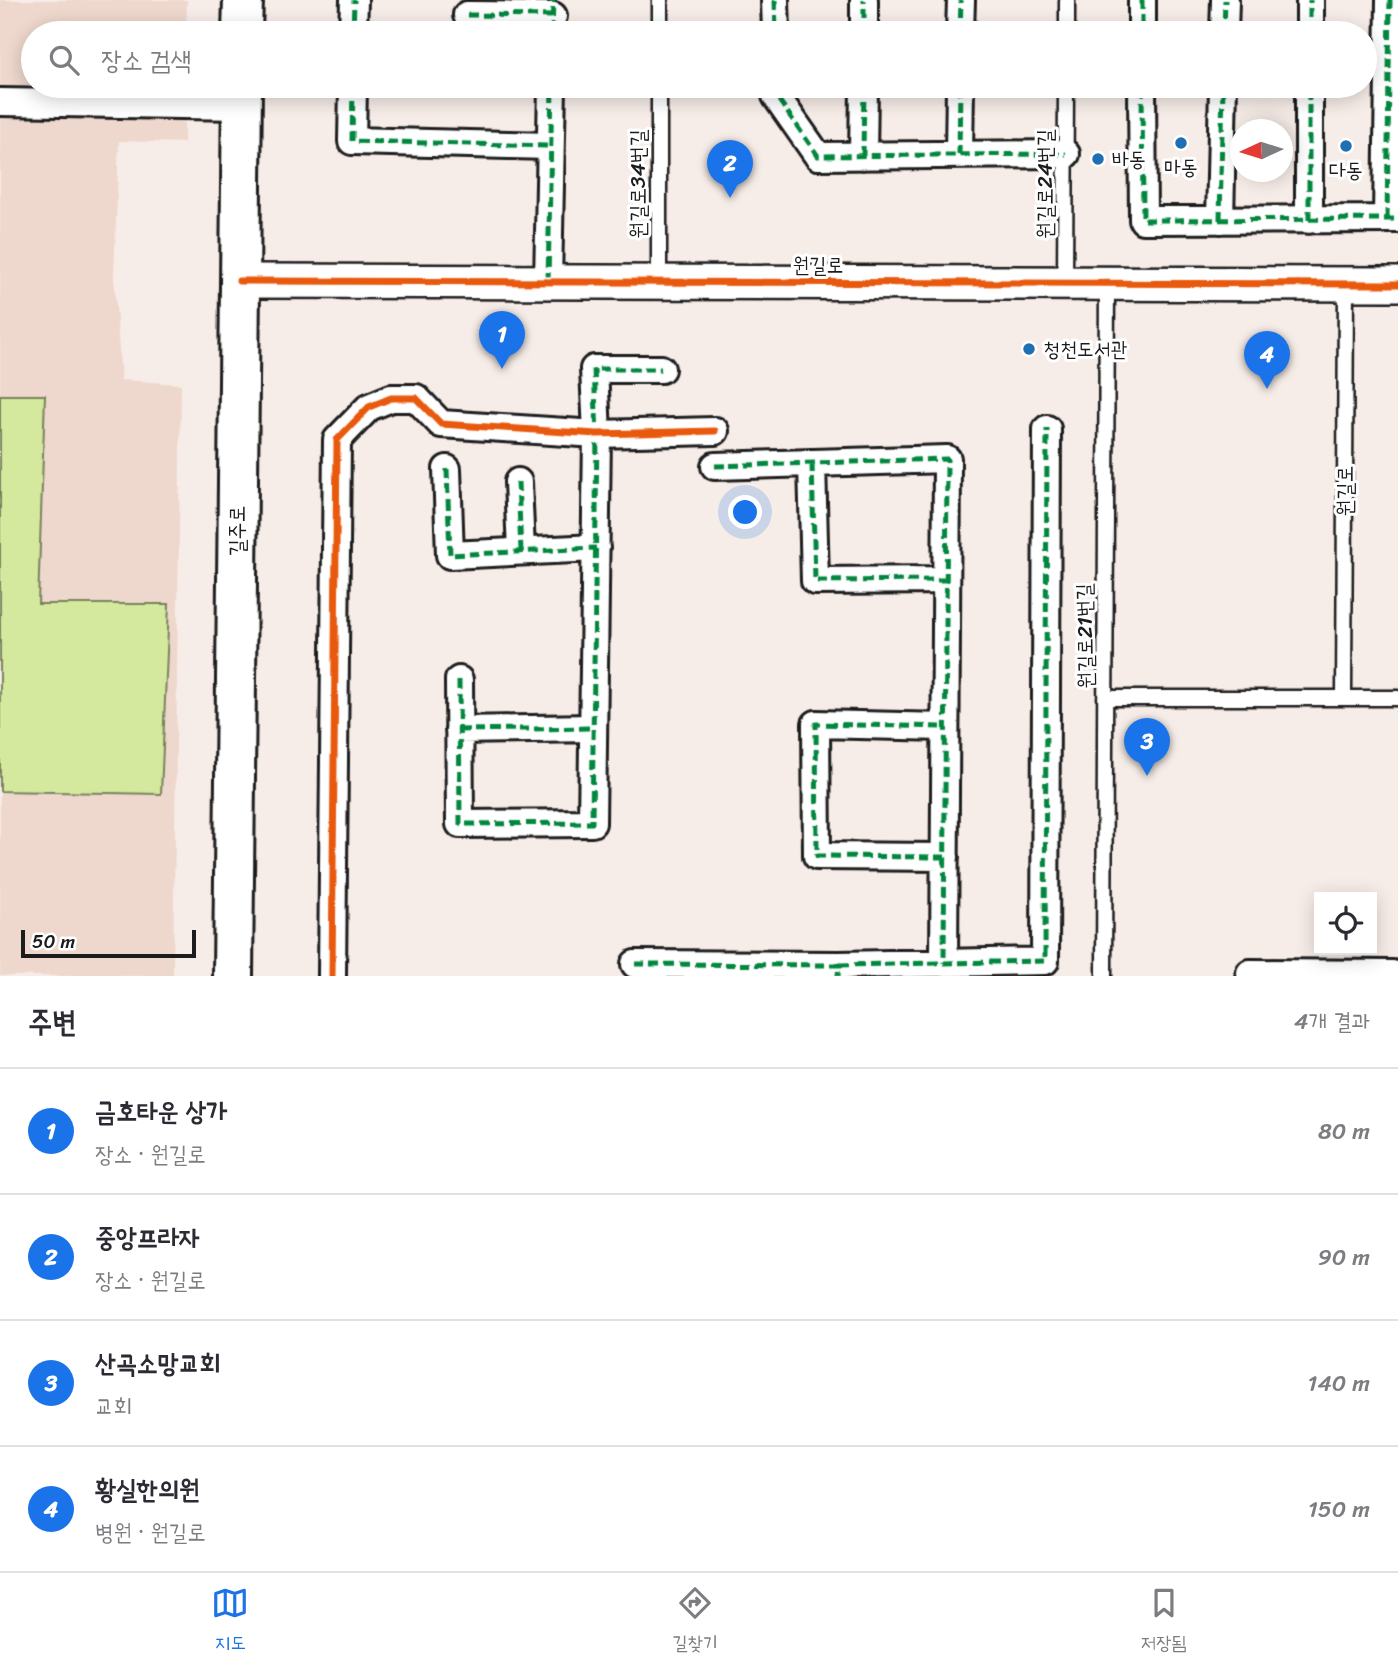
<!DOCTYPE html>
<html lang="ko">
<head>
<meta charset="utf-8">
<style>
	:root { --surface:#fff; --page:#f7f7f7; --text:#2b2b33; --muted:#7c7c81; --line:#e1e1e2; --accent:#1a73e8 }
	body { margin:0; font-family:Sriracha,"Poor Story",sans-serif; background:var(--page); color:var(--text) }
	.controls { position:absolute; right:21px; bottom:21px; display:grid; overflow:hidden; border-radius:0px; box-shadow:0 4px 18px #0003 }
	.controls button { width:63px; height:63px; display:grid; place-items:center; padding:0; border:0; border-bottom:2px solid var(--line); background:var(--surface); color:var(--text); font:35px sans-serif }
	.compass { position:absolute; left:1230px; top:119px; width:63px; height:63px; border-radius:50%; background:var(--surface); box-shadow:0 4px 18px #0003; rotate:266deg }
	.scale { position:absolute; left:21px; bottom:18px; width:175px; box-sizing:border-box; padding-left:7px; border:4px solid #1c1c1c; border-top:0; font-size:19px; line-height:24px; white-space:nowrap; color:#1c1c1c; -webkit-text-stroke:5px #fff; paint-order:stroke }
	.you { position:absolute; left:746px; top:513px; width:24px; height:24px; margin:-18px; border:5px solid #fff; border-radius:50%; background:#1a73e8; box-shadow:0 0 0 10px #1a73e833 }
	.badge { display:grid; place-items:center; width:46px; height:46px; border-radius:50%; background:var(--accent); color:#fff; font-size:23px; font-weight:700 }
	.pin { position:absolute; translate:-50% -58px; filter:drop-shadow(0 2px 4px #0008) }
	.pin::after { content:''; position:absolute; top:37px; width:24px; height:21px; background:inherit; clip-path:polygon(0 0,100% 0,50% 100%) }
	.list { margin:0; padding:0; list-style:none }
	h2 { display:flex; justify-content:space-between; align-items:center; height:91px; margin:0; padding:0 28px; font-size:30px }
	h2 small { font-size:23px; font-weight:400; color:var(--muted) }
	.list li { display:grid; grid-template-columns:46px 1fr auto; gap:21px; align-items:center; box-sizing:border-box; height:126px; padding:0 28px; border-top:2px solid var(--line) }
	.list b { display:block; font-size:26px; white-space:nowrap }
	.list p { margin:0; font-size:23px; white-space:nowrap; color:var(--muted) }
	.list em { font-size:23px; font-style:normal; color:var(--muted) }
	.icon { flex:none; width:38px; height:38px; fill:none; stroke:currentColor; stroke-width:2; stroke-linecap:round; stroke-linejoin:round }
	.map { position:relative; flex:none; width:1398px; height:976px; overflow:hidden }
	.search { position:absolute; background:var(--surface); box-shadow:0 4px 18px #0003; left:21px; right:21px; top:21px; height:77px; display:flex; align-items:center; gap:18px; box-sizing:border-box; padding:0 24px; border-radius:38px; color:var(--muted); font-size:26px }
	.sheet { height:595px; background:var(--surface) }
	nav { display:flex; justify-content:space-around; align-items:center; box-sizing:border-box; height:98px; border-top:2px solid var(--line); background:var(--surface); font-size:19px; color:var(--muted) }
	nav a { display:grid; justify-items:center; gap:4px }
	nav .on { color:var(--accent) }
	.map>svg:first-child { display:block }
</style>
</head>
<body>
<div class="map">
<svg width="1398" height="976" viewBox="0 0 1398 976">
	<rect width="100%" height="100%" fill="#f7ede8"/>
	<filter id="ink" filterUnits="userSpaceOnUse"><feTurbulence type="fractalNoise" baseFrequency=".0143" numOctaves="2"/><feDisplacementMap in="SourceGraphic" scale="14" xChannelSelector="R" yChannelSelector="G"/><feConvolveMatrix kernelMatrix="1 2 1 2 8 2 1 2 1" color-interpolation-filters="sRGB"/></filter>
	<g filter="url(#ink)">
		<!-- built -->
		<path fill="#eed7cc" d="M0,0H187L186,33H33V86H185L184,143L119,141L114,276L121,380L181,384L173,976H0Z"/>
		<!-- green -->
		<path fill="#d4e99d" stroke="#78825c" stroke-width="2" d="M0,395H45L38,604H169L161,794L0,791Z"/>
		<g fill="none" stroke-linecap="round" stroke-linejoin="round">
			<defs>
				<path id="service" d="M660,33V0
					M1067,33V0
					M659,282V86
					M1065,283L1066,86
					M1105,698H1398
					M1344,698L1346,284
					M1104,976L1107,283"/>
				<path id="minor" d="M775,0L776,33
					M1142,0V33
					M467,15L553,16
					M353,33L354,0
					M864,33V0
					M960,33L961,0
					M1224,33L1225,0
					M1310,33V0
					M353,86L352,141L550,146
					M776,86V96L818,156L1066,154
					M1142,86L1143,220L1398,219
					M0,102L241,106
					M959,155L960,86
					M863,156L864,86
					M1387,219L1390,0
					M1220,220L1223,86
					M1309,220V86
					M548,282L552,86
					M812,463L815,581L946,580
					M715,466L947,459L944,963
					M447,469L450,555L596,548
					M518,482L521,551
					M459,680L460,824L592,823L597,434L594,369H661
					M459,730L593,728
					M945,857L817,856L816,724L945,727
					M635,964L839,965L838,976
					M839,965L1045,961L1047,429
					M1250,973L1392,974V976
					M332,976L337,440L369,407L391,398H416L441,424L597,434L715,431"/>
				<path id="tertiary" d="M239,281L1398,284"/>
				<path id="secondary" d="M242,33L243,0
					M233,976L242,86"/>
			</defs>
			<!-- service casing -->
			<use href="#service" stroke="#1c1c1c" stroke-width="19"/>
			<!-- minor casing -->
			<use href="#minor" stroke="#1c1c1c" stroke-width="32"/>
			<!-- tertiary casing -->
			<use href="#tertiary" stroke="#1c1c1c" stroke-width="38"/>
			<!-- secondary casing -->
			<use href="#secondary" stroke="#1c1c1c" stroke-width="44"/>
			<!-- service -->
			<use href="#service" stroke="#fff" stroke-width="14"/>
			<!-- minor -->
			<use href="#minor" stroke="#fff" stroke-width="26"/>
			<!-- tertiary -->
			<use href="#tertiary" stroke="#fff" stroke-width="33"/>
			<!-- secondary -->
			<use href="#secondary" stroke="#fff" stroke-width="38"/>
			<!-- quiet -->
			<path stroke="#00873e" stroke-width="5" stroke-dasharray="10 5" stroke-linecap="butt" d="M775,0L776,33
				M1142,0V33
				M467,15L553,16
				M353,33L354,0
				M552,33L553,0
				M864,33V0
				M960,33L961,0
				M1224,33L1225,0
				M1310,33V0
				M353,86L352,141L550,146
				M776,86V96L818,156L1066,154
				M1142,86L1143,220L1398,219
				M959,155L960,86
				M863,156L864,86
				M1387,219L1390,0
				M1220,220L1223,86
				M1309,220V86
				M548,282L552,86
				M812,463L815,581L946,580
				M715,466L947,459L944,963
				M447,469L450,555L596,548
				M518,482L521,551
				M459,680L460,824L592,823L597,434L594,369H661
				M459,730L593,728
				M945,857L817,856L816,724L945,727
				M635,964L839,965L838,976
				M839,965L1045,961L1047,429"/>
			<defs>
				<path id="cycleway" d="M239,281L1398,284
					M332,976L337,440L369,407L391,398H416L441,424L597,434L715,431"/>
			</defs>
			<!-- cycleway casing -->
			<use href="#cycleway" stroke="#fff" stroke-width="11"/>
			<!-- cycleway -->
			<use href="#cycleway" stroke="#e8590c" stroke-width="7"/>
		</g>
	</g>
	<!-- markers -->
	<g fill="#1f6fb2" stroke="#fff" stroke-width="2.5">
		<circle cx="1181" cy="143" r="7"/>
		<circle cx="1346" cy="146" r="7"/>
		<circle cx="1098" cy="159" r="7"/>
		<circle cx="1029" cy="349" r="7"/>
	</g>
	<g text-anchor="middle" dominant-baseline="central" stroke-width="6" stroke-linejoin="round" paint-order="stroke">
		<!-- poi labels -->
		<g font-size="21" fill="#1c1c1c" stroke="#fff" text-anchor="start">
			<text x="1112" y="159">바동</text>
			<text x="1181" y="167" text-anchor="middle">마동</text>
			<text x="1346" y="170" text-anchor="middle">다동</text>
			<text x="1043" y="349">청천도서관</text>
		</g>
		<!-- street labels -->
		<g font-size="21" fill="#1c1c1c" stroke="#fff">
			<text transform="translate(638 184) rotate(-90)">원길로34번길</text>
			<text transform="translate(1045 184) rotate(-90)">원길로24번길</text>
			<text x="818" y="265">원길로</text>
			<text transform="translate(1345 491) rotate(-90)">원길로</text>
			<text transform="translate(237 531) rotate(-90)">길주로</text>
			<text transform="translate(1085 636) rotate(-91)">원길로21번길</text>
		</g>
	</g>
</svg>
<div class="controls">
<button><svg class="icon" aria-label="locate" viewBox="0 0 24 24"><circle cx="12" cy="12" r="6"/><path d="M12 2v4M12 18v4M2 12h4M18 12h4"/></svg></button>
</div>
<svg class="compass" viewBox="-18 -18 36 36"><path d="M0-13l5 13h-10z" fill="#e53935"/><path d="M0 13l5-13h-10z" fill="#7c7c81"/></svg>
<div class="scale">50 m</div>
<div class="you"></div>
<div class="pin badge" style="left:502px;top:369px">1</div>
<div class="pin badge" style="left:730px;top:198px">2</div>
<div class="pin badge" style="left:1147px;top:776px">3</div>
<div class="pin badge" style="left:1267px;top:389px">4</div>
<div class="search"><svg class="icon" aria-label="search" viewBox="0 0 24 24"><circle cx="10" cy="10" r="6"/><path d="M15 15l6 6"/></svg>장소 검색</div>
</div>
<section class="sheet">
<h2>주변<small>4개 결과</small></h2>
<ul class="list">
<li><span class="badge">1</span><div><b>금호타운 상가</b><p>장소 · 원길로</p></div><em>80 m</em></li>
<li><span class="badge">2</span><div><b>중앙프라자</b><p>장소 · 원길로</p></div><em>90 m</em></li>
<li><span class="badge">3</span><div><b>산곡소망교회</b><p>교회</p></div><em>140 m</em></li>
<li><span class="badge">4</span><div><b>황실한의원</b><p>병원 · 원길로</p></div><em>150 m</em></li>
</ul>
</section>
<nav>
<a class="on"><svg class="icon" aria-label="map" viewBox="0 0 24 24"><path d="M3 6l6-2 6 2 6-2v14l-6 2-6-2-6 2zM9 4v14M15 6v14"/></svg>지도</a>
<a><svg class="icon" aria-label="directions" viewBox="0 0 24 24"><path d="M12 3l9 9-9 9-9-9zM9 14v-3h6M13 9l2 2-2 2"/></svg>길찾기</a>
<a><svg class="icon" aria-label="saved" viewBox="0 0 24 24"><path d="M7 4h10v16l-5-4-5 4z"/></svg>저장됨</a>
</nav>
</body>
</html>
